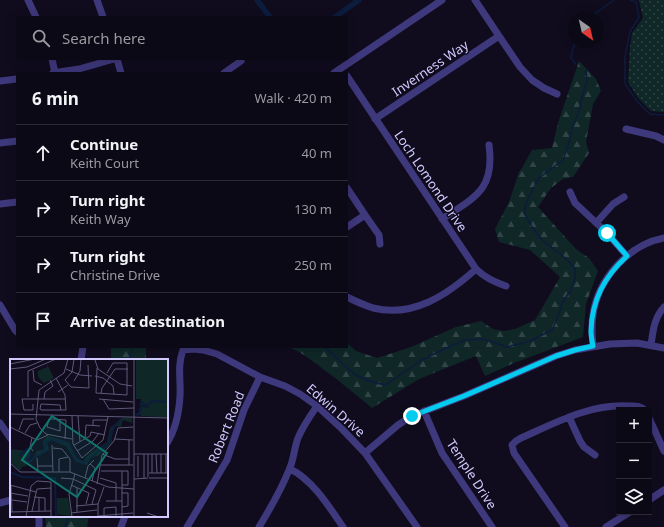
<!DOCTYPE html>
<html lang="en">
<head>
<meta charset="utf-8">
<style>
	:root { --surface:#0c0916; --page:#15121f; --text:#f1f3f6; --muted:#9a9aa1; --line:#2c2a35 }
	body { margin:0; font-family:"Noto Sans",sans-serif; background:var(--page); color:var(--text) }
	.controls { position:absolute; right:12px; bottom:12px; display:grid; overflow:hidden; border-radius:0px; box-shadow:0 2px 10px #0003 }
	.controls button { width:36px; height:36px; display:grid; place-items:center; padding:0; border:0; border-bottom:1px solid var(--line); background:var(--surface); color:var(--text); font:20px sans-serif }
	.compass { position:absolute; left:568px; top:12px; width:36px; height:36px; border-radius:50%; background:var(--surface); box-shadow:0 2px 10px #0003; rotate:146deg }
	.stop { position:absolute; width:12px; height:12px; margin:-9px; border:3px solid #05ccef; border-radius:50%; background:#fff }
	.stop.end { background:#05ccef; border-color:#fff; box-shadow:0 1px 4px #0008 }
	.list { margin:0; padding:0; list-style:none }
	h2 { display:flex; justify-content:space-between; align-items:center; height:52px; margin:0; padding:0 16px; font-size:17px }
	h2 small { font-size:13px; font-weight:400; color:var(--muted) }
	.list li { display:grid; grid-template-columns:26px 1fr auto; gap:12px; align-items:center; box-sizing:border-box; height:56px; padding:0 16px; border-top:1px solid var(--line) }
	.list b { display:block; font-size:15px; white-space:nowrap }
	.list p { margin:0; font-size:13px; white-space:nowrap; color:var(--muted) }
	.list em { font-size:13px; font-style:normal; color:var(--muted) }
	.icon { flex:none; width:22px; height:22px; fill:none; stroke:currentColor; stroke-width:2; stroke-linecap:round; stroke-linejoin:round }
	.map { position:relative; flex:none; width:664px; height:527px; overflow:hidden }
	.search { position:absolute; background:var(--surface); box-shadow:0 2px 10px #0003; left:16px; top:16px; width:332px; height:44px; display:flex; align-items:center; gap:10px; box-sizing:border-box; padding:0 14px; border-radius:0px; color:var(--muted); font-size:15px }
	.panel { position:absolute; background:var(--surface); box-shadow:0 2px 10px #0003; left:16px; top:72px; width:332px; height:276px; border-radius:0px }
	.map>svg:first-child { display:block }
</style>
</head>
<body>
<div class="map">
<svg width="664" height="527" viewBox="0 0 664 527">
	<defs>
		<pattern id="forest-firs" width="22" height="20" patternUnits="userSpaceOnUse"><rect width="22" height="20" fill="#0f2727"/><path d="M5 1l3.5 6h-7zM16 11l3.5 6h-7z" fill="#314547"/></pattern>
		<pattern id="park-dots" width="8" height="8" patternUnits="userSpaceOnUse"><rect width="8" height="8" fill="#0f2727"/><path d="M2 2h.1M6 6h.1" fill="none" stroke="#314547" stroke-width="1.8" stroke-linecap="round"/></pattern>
	</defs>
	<rect width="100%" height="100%" fill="#100c1e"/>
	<!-- forest -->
	<path fill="url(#forest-firs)" d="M579,61L596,79L601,91L593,104L589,126L586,142L589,153L573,177L563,179L551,188L538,207L576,249L589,258L598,271L586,304L583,337L514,363L485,376L476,356L419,379L372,408C356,395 340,381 323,369C312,360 301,352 288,347H347V343L356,351L377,358L411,347L456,327L481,321L493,329L504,331L515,329L535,320L560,277L530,250L499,242L495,229L509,202L519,172L522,168L532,150L552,148L558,123Z
		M111,347H146V360H111Z
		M45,516H89L87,527H46Z"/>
	<!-- park -->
	<path fill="url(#park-dots)" d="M638,0H664V112L651,111L638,98L628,82L630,47L632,33L643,18L639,1Z"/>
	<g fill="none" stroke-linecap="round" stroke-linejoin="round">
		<!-- stream -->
		<path stroke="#0c1c3d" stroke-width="1.5" d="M630,0L636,2L639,17L630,32L625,56V84L637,101L650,114L664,115
			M589,18L614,0
			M576,42L573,48L571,58L576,64
			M325,347C336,357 346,369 358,376C367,381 376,383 385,385L420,361L444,349L465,340L483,339L507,347L530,341L552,330L559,314L562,303L570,291L575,279V268L564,257L542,240L533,229L524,212L527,201L539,178L563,160L568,146L573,126L579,111L583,93L587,81L586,70
			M130,360L132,347
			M65,527L69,516"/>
		<!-- canal -->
		<path stroke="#0c1c3d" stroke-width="5.5" d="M257,0L270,17
			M335,17L359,0"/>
		<!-- minor -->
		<path stroke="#3e387c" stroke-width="7" d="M28,0L36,17
			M97,0L103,17
			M475,0L499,36L520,67L532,80L544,88L557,94
			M52,59L55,73
			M117,59L121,73
			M53,73L79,69L114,59
			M224,73L241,61
			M334,73L442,0
			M347,76L476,269C485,278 495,282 506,286
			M0,81L17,79
			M375,119L499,36
			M626,129L656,136L664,140
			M0,143L17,141
			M347,188L365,215L347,227
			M570,192L575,203L607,233L627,256
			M0,204L17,202
			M365,215L379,235L380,244
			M442,219C475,197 495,190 489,145
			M596,223L613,204L624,197
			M347,297C355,301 364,305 373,308C413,318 447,295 476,269
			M0,305L15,330L17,332
			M651,345C653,331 654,318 664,307
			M593,346C592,336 591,326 593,315C598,279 628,245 664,238
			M81,360L83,347
			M424,411L442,453L492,527
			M569,417L580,441L584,447L595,455
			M649,418L664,451
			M0,423L11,439
			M167,443C176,429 179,413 180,396C181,380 177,366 183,350L194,349L203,350L217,354L260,377L285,386L300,394L317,406L342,429L365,453L417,527
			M365,453L398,425L412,416L464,396L556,356L575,350L610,344L637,343L664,348
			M290,469C312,479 330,508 343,527
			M649,500L664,490
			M0,503L11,500
			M39,516V527
			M121,527L125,516
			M187,527L227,460L244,410L260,377
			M259,527C270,509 281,490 289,470C294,460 294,448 298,438C303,426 310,416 317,406
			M565,527L514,453L512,445L516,441L521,438C555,423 589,404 628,406C634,406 640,405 645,410
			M606,527L630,512"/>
	</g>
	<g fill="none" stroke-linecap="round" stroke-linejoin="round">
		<!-- route -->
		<path stroke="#05ccef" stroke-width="5" d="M412,416L464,396L556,356L575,350L593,346C592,341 591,336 591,331C592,300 604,277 627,256L607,233"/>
	</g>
	<g text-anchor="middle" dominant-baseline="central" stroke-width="3" stroke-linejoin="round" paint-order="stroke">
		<!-- street labels -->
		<g font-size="13" fill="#d2cafe" stroke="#100c1e">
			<text transform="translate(430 68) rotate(-34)">Inverness Way</text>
			<text transform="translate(431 181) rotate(56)">Loch Lomond Drive</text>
			<text transform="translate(336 410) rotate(41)">Edwin Drive</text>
			<text transform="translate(226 427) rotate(-68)">Robert Road</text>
			<text transform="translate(472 474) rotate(57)">Temple Drive</text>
		</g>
	</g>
	<!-- overview -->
	<g transform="translate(10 359)">
		<rect width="158" height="158" fill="#100c1e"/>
		<path d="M126,0H158V40H126ZM148,43H158V58H148Z" fill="#0f2727"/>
		<path d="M131,40H158V43H143L139,49L133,46L131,56H125L129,53ZM112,59H122V64L113,61L111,68L105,67L101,80L103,83L88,97L81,98L77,106L66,103L56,87L41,81L37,84L39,91L23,100L27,92L34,91L33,82L38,77L59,83L66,98L73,103L78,96L97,83L100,69Z" fill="#0f2727"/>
		<path d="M37,5L44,19L34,24L28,18V12L37,8ZM143,43H148V58L131,57V47L139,49ZM0,90L20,92L15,102L17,107L12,108L10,112L0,103ZM47,139H58L61,157L47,155Z" fill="#0f2727"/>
		<path fill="none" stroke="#0c1c3d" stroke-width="2" d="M126,56L130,55L132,43L137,47L142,42L158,43M9,97L17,90L20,96L15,102L20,103L23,100M23,99L36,91L35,83L40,80L57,84L67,101L74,104L100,83L102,71L111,60M0,113L12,118L45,119L46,158"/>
		<path fill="none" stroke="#5e5878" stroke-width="1" d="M58,0L54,14L29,31L26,60L30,69L36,75L62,80M64,0L62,13L55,21L61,28L79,29L78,6M124,0V158M85,1L88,10L110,25L122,27M0,5L25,0M87,9L86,34L117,36V4H103L97,14M0,10L17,8L36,0M56,10L70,16L82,17M23,11L24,22L32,26M85,17L93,19L103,27L104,35M46,19L55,36L56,51H31L30,50L31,45L50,46L51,51M64,22L70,12L71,0M48,33L58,26M91,34L92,29L105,10H118M18,38V12L46,0M34,40L35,33L43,27L40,21M89,40L123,43M93,40L99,50L124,49M23,45V51H14L12,40H55M0,55L158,59M62,57L63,85L72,99L93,81L98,58M68,57L70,83M50,60V72L37,68L39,60H44L55,61H56L55,80M83,67V61H97M0,68L27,81L38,76M9,71L13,60H24M15,74L20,66L27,64M22,79L20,88L23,92M75,80L76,66L90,67M105,80L123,81M119,81V106M42,86L43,113M64,86L80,77L81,73L95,76M43,89L52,90L60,100V113M67,92L83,82L89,74M92,95L105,100H119M124,95H158M134,95V120M142,95V114M146,95L147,114M151,95V114M156,95V114M128,97V118M27,99L28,113M0,104L10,113H60L98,128L124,130M80,105L85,109L82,122M91,106H123M28,107H43M91,112H118V126H112M112,112V158M49,113V100L58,98M139,114H158M138,118V95M51,119L63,120L86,131L82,145M75,119L78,107L84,101M90,119L106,124V142M139,119H158M124,120L138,119M87,125L92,96L104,82L108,69L123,68M0,126L26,133M1,126L2,153M61,126L79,134L76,145M0,134L18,137M112,134H118V147L112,148M24,138L35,139V152M29,139V152M2,141L17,143M96,142H112M66,147L88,145M22,152L27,130L41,129M0,153L41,152M67,153V129M61,154L87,151M137,154L149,158M88,157L123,154M16,158L21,127L27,122L41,123V158M62,158L59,135L65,115M88,158V145L94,128M94,158V149L106,148V158"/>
		<path fill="#0f766e" fill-opacity="0.15" stroke="#0f766e" stroke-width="2" d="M42,57L97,94L67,138L12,101Z"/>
		<rect width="158" height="158" fill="none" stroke="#d2cafe" stroke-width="2"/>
	</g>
</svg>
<div class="controls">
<button>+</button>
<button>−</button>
<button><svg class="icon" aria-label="layers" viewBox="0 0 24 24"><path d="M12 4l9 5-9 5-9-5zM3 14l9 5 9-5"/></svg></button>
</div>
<svg class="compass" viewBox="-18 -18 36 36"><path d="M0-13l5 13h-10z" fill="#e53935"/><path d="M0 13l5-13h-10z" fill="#9a9aa1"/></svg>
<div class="stop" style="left:607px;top:233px"></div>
<div class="stop end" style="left:412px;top:416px"></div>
<div class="search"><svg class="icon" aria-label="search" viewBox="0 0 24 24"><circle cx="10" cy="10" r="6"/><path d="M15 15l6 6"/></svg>Search here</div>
<section class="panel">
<h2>6 min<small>Walk · 420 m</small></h2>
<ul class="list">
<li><svg class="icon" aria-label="ahead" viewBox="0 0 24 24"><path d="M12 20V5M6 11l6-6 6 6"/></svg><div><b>Continue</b><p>Keith Court</p></div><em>40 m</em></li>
<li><svg class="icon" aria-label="right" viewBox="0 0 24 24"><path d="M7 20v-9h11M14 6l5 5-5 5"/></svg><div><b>Turn right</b><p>Keith Way</p></div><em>130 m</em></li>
<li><svg class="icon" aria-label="right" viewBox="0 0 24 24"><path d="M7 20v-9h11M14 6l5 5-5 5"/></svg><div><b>Turn right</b><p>Christine Drive</p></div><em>250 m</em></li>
<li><svg class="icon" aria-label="arrive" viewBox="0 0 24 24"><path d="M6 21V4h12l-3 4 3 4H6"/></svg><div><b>Arrive at destination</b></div></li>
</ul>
</section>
</div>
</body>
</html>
